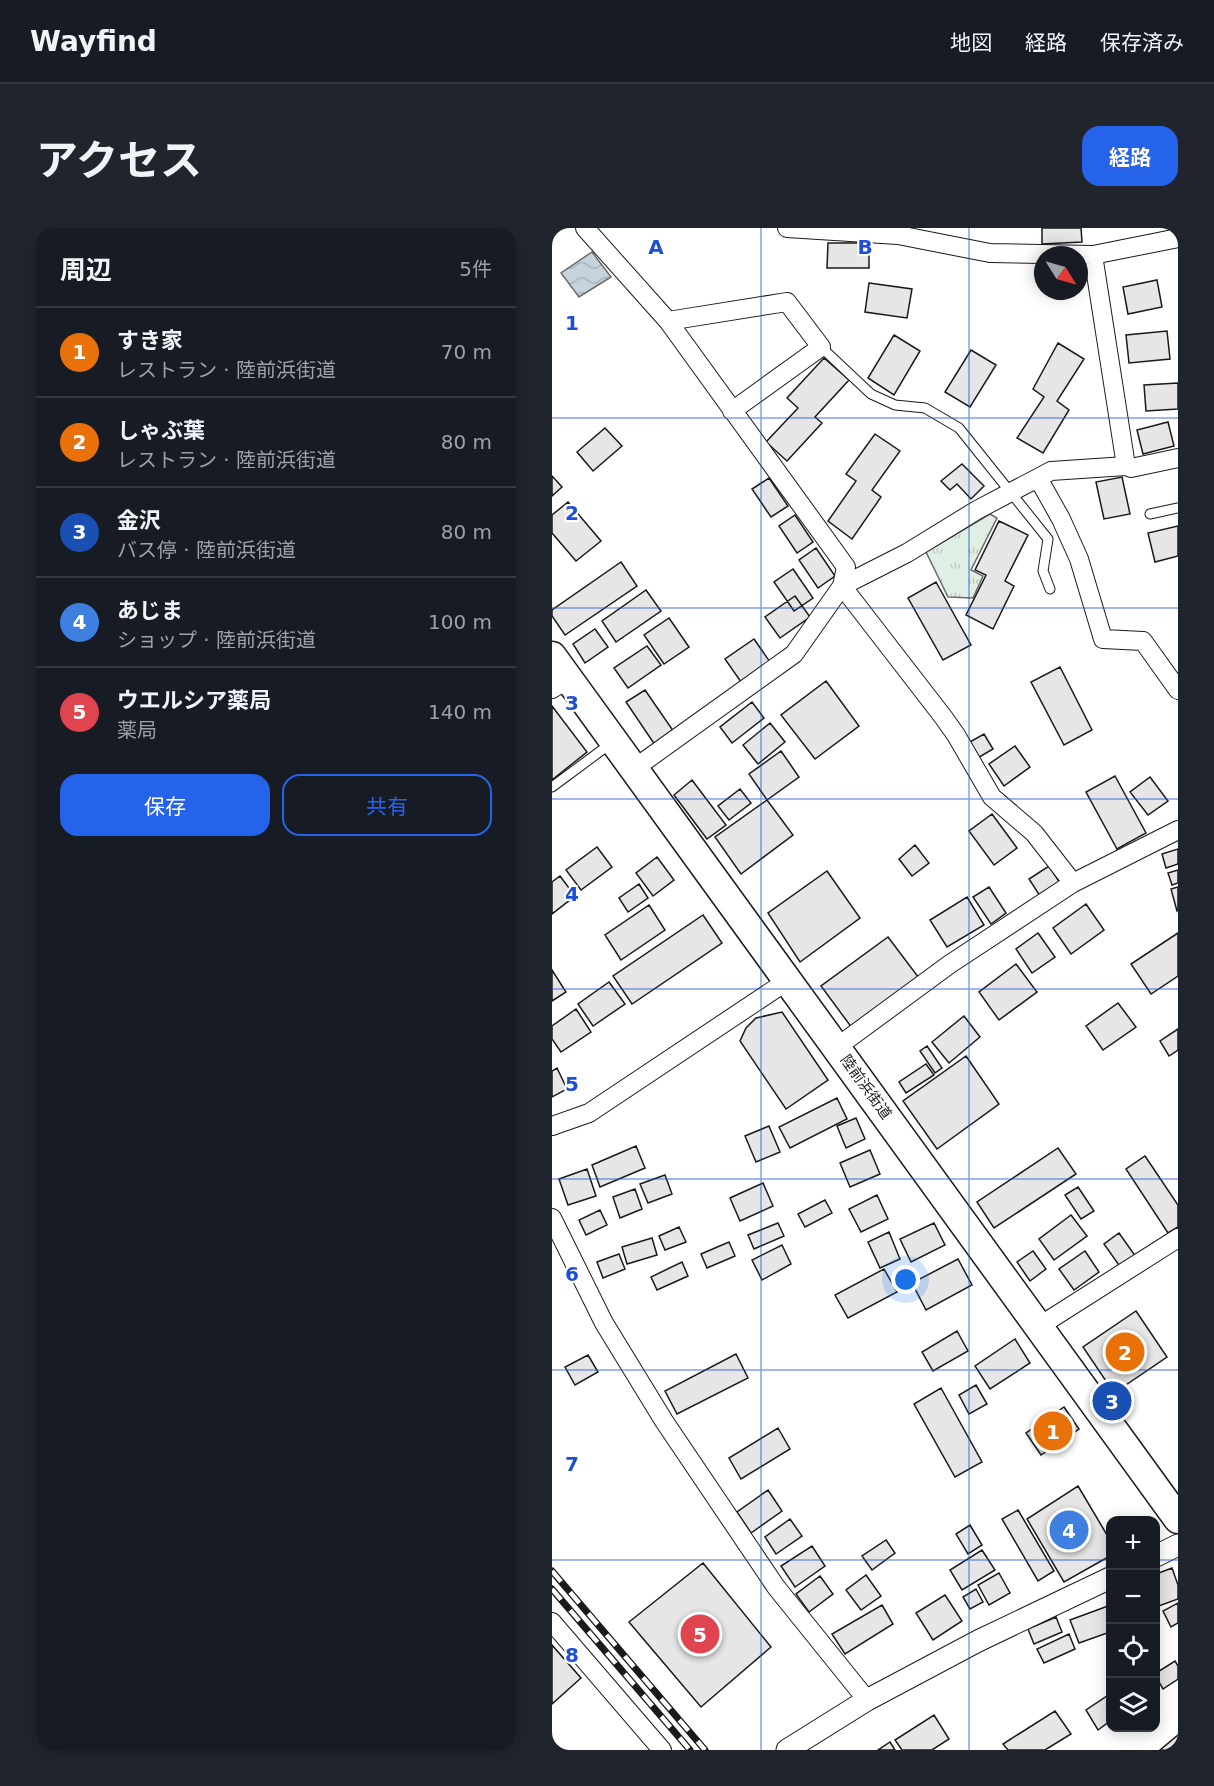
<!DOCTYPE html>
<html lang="ja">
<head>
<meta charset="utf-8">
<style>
	:root { --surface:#171b24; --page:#20242c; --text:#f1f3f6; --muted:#9ea1a6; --line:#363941; --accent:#2563eb }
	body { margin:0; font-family:"DejaVu Sans","Noto Sans JP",sans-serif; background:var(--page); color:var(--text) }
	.controls { position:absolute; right:18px; bottom:18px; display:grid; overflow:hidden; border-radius:12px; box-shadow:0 3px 15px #0003 }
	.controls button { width:54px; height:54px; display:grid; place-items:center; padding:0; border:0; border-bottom:2px solid var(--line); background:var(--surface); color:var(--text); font:30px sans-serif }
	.compass { position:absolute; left:482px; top:18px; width:54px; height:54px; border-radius:50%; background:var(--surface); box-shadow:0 3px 15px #0003; rotate:127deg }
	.you { position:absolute; left:354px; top:1052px; width:21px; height:21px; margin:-15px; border:4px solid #fff; border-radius:50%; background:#1a73e8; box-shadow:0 0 0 9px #1a73e833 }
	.badge { display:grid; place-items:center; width:39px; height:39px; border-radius:50%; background:var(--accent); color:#fff; font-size:20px; font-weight:700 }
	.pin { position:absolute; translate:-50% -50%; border:3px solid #fff; box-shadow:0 2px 6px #0006 }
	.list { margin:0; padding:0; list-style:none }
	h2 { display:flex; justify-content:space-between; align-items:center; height:78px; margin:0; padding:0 24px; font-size:26px }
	h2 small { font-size:20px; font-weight:400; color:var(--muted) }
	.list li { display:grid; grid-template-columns:39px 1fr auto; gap:18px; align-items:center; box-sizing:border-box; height:90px; padding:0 24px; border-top:2px solid var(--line) }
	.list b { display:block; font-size:22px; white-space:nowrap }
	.list p { margin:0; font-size:20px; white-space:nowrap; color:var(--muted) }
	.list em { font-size:20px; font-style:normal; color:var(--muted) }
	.actions { display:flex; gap:12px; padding:18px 24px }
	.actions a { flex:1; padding:14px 0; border:2px solid var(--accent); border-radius:18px; text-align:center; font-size:21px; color:var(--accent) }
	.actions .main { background:var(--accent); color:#fff }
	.icon { flex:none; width:33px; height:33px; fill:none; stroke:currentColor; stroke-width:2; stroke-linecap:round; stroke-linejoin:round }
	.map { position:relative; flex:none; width:626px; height:1522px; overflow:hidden; border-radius:18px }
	header { display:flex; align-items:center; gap:36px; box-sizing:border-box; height:84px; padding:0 30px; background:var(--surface); border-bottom:2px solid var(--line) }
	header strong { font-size:28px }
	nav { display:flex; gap:33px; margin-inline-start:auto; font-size:21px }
	.intro { display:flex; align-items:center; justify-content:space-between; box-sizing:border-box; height:144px; padding:0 36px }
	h1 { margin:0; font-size:42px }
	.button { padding:15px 27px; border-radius:18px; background:var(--accent); color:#fff; font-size:21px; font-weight:700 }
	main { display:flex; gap:36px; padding:0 36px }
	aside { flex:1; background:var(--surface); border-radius:18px; box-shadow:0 3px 15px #0003 }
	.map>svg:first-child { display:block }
</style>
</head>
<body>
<header>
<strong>Wayfind</strong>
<nav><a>地図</a><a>経路</a><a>保存済み</a></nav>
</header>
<div class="intro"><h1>アクセス</h1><a class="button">経路</a></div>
<main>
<aside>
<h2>周辺<small>5件</small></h2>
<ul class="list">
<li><span class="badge" style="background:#e8710a">1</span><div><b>すき家</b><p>レストラン · 陸前浜街道</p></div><em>70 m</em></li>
<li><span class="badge" style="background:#e8710a">2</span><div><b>しゃぶ葉</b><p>レストラン · 陸前浜街道</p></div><em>80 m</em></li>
<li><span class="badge" style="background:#1a4fb4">3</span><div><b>金沢</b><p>バス停 · 陸前浜街道</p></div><em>80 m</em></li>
<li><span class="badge" style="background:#3f7fe0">4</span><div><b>あじま</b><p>ショップ · 陸前浜街道</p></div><em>100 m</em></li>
<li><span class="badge" style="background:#e0444e">5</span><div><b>ウエルシア薬局</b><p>薬局</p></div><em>140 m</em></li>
</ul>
<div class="actions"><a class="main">保存</a><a>共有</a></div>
</aside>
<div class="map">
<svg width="626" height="1522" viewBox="0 0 626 1522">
	<defs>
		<pattern id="park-tufts" width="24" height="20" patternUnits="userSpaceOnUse" patternTransform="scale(1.5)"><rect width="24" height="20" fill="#e0efe3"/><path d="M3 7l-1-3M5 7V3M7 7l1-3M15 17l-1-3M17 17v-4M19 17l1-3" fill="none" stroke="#c0ccc2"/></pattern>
		<pattern id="water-waves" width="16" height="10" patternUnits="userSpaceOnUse" patternTransform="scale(1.5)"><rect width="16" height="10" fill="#c6d2dc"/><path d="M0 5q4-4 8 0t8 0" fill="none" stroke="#aab4bc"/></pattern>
	</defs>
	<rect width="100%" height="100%" fill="#fff"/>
	<!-- park -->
	<path fill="url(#park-tufts)" stroke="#6a6a6a" stroke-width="1.5" d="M438,286L445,290L419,342L431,348L421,370L396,369L374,324Z"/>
	<!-- water -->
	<path fill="url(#water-waves)" stroke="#6a6a6a" stroke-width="1.5" d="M40,24L59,49L27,69L9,45Z"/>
	<!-- building -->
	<path fill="#e6e6e6" stroke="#1a1a1a" stroke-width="1.5" d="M490,0H529L530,14L490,16Z
		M276,15H317V40H275Z
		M605,52L610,79L576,86L571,59Z
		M317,55L360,61L355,90L313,84Z
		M615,103L618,131L577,135L574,107Z
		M342,107L368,123L342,167L316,150Z
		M506,115L532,131L505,173L517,182L491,225L465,210L492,169L481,161Z
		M419,122L444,137L418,179L393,164Z
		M272,130L297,152L263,189L270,195L235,233L214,214L246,180L235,170Z
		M626,155V181L594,183L592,157Z
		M616,194L622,218L591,226L585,202Z
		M53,200L70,218L41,243L25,224Z
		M323,206L348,223L320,262L329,269L300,311L276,293L304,253L294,246Z
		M410,236L432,258L419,271L405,256L398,262L389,253Z
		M0,248L10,259L0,268Z
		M570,249L578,286L552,291L544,254Z
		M217,250L236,278L219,289L200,261Z
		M16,274L49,313L24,333L0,305V287Z
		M243,287L261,314L245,325L227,298Z
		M447,293L476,307L453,353L462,358L441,401L414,387L434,347L423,342Z
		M626,298V328L603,334L596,305Z
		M264,320L283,348L266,360L247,332Z
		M69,334L85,358L13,407L0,388V382Z
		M241,341L261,370L242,383L222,354Z
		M384,354L419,417L391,432L356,370Z
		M94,362L109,383L64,414L50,393Z
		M243,368L258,389L228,410L213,389Z
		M117,390L137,419L112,436L92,407Z
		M43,401L56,419L33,435L21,416Z
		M202,411L218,434L189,454L173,431Z
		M95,418L109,437L76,460L62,440Z
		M508,439L540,502L512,517L479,454Z
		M274,453L307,498L263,531L229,487Z
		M93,462L122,504L103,517L74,474Z
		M200,474L212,490L180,515L168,499Z
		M0,478L35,524L0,552Z
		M218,495L233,514L206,536L191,517Z
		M432,506L441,521L424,531L416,515Z
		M463,518L478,539L452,558L437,536Z
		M229,523L247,549L215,572L197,546Z
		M563,548L594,605L565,621L534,564Z
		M598,549L616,573L596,587L578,564Z
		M140,552L174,597L155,611L122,567Z
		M188,561L199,575L177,592L166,578Z
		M215,572L241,607L189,646L163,609Z
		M440,586L465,620L442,637L417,603Z
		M363,617L377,635L360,648L347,631Z
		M45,619L60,639L29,662L14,642Z
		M626,621V636L614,640L610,626Z
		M105,629L122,652L101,668L84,645Z
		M497,638L508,655L488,668L477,651Z
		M626,642V655L620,657L616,645Z
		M275,643L308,690L248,734L216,685Z
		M8,648L23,668L0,686V654Z
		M87,656L96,670L76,684L67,670Z
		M437,659L454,685L439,696L421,669Z
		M626,659V682L625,683L619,661Z
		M415,669L432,697L395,719L378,692Z
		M534,676L552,702L519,726L501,700Z
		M97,677L113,702L69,732L53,707Z
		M151,687L170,715L80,776L61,748Z
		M486,705L503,729L480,745L464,721Z
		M626,705V748L599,766L579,736Z
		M336,709L367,750L300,800L269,758Z
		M464,736L485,764L447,792L427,764Z
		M0,742L14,764L0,773Z
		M57,754L73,776L41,798L26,776Z
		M566,775L584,799L551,822L534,798Z
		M24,781L39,804L9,824L0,811V798Z
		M230,784L276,852L234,881L188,813L194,800L204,790Z
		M412,788L428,809L397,835L380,814Z
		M626,801V822L617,828L608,813Z
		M375,818L390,840L383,845L368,823Z
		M414,828L447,876L385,921L351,873Z
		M374,836L382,847L354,865L347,854Z
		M5,840L15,861L0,869V843Z
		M285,870L295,891L238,920L227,899Z
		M304,890L313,911L294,920L285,898Z
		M217,898L228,924L204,934L193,908Z
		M84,918L93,940L48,959L40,937Z
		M506,920L524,946L442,1000L425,974Z
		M318,922L328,946L298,959L288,935Z
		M593,928L626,977V999L616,1005L574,941Z
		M35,941L44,968L16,977L7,951Z
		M113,947L120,966L96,975L88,956Z
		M211,955L221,978L188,993L178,970Z
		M526,959L542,983L529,991L513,967Z
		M83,961L90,981L68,990L61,969Z
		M325,967L336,991L309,1004L297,981Z
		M273,972L280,985L253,999L246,986Z
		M48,982L55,997L34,1007L27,992Z
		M519,987L535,1008L502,1032L487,1011Z
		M226,995L232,1008L202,1021L196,1007Z
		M382,995L393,1017L359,1034L348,1011Z
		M127,999L134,1014L113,1022L107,1008Z
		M337,1004L348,1031L328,1040L316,1014Z
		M567,1005L584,1029L569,1040L552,1016Z
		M100,1010L105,1027L75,1036L70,1019Z
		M177,1014L183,1028L155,1040L149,1026Z
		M230,1017L239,1036L210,1052L200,1032Z
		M481,1023L494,1041L478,1053L465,1034Z
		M533,1023L547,1044L522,1062L507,1041Z
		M67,1026L73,1041L51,1050L45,1034Z
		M406,1031L420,1057L374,1082L360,1055Z
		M130,1034L136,1048L105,1062L99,1049Z
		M332,1041L345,1064L296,1090L283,1067Z
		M584,1083L615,1129L562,1165L531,1119Z
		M405,1103L416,1123L381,1143L370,1124Z
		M463,1111L478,1135L438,1161L423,1138Z
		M184,1126L196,1150L125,1186L113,1163Z
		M36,1127L46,1144L23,1157L13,1139Z
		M424,1157L435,1176L417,1186L407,1167Z
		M389,1160L430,1234L403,1249L362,1176Z
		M512,1179L527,1201L489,1227L474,1205Z
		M226,1200L238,1221L189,1251L177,1230Z
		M526,1258L558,1312V1328L512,1354L475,1291Z
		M216,1262L230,1283L199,1305L185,1284Z
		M466,1282L502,1343L486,1353L450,1291Z
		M238,1291L250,1308L224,1326L213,1309Z
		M418,1297L430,1317L416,1326L404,1306Z
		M334,1312L343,1325L320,1342L310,1328Z
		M260,1318L273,1338L243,1359L229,1338Z
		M430,1322L443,1342L410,1362L398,1342Z
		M151,1335L219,1419L149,1479L77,1394Z
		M620,1340L626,1357V1371L604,1379V1346Z
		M447,1345L458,1365L437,1377L426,1357Z
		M314,1347L329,1368L309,1382L294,1362Z
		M268,1348L281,1366L257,1384L244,1366Z
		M424,1361L431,1374L418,1381L411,1369Z
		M393,1367L410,1393L381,1412L364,1385Z
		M626,1375V1395L619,1399L611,1383Z
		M330,1377L341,1396L293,1426L280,1406Z
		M556,1378L558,1383V1404L527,1415L518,1392Z
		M504,1389L510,1404L482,1416L476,1401Z
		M517,1406L523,1421L492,1435L485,1421Z
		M0,1417L29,1450L0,1476Z
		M623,1433L626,1438V1451L611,1461L604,1449V1445Z
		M558,1466V1493L546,1502L534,1482Z
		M503,1483L519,1506L493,1522H456L451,1516Z
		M382,1487L397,1511L380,1522H350L343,1512Z
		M626,1507V1522H608Z
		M338,1514L343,1522H326Z"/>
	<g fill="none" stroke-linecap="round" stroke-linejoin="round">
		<defs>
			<path id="service" d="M269,119L319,166L343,177L373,180L407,200L496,311L491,343L498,361
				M598,286L626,280
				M0,559L58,516"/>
			<path id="minor" d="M33,0L116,93L294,339L290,358L392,490L404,507L440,569L482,605L521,655
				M235,0L346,7L438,25L541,27L626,10
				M116,93L235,74L269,119L180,183
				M574,238L579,240L626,230
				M486,250L509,291L527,331L551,411L591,413L626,462
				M0,461L16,451
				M83,540L242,426L290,358L355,325L425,282L499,243L574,238L541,27
				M285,819L398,736L521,655L626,602
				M0,898L37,885L235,753
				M0,990L52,1095L112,1193L224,1359L315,1472
				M486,1099L626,1010
				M0,1394L110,1522"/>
			<path id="tertiary" d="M604,1328L626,1317
				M235,1522L315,1472L426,1413L558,1350"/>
			<path id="trunk" d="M0,428L626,1291"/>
		</defs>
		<!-- service casing -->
		<use href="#service" stroke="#1a1a1a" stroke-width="11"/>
		<!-- minor casing -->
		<use href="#minor" stroke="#1a1a1a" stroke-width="20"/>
		<!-- tertiary casing -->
		<use href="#tertiary" stroke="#1a1a1a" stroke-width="23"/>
		<!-- trunk casing -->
		<use href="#trunk" stroke="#1a1a1a" stroke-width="31"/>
		<!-- service -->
		<use href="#service" stroke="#fff" stroke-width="9"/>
		<!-- minor -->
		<use href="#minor" stroke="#fff" stroke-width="18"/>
		<!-- tertiary -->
		<use href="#tertiary" stroke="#fff" stroke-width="21"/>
		<!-- trunk -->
		<use href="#trunk" stroke="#fff" stroke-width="28"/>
		<defs>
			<path id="rail" d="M0,1343L153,1522
				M0,1361L138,1522"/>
		</defs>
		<!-- rail casing -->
		<use href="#rail" stroke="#1a1a1a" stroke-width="7"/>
		<!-- rail -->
		<use href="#rail" stroke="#fff" stroke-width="4.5" stroke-dasharray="14" stroke-linecap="butt"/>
	</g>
	<!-- grid -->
	<path fill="none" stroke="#1d4ed8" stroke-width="1.5" stroke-opacity="0.55" d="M209,0V1522M417,0V1522M0,190H626M0,380H626M0,571H626M0,761H626M0,951H626M0,1142H626M0,1332H558M604,1332H626"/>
	<g text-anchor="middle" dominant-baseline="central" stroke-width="4.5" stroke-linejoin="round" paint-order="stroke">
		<!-- street labels -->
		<g font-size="15" fill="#1a1a1a" stroke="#fff">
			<text transform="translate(314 859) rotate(54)">陸前浜街道</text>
		</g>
	</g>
	<g font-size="20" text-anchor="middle" font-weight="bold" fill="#1d4ed8" stroke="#fff" stroke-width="4.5" stroke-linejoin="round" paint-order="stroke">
		<text x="104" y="26">A</text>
		<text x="313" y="26">B</text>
		<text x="20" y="102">1</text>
		<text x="20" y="292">2</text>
		<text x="20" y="482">3</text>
		<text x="20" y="673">4</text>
		<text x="20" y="863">5</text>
		<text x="20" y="1053">6</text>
		<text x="20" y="1243">7</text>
		<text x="20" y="1434">8</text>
	</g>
</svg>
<div class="controls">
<button>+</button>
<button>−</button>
<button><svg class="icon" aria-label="locate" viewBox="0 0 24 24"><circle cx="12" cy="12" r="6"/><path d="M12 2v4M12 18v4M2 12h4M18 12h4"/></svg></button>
<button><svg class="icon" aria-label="layers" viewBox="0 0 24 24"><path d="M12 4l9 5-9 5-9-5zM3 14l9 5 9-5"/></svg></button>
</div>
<svg class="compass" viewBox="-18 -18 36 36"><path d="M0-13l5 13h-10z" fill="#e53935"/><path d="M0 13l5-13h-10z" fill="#9ea1a6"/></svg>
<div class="you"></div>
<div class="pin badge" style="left:501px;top:1203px;background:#e8710a">1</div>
<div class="pin badge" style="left:573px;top:1124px;background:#e8710a">2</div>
<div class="pin badge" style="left:560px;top:1173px;background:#1a4fb4">3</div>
<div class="pin badge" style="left:517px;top:1302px;background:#3f7fe0">4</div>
<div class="pin badge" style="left:148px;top:1406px;background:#e0444e">5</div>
</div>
</main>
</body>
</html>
